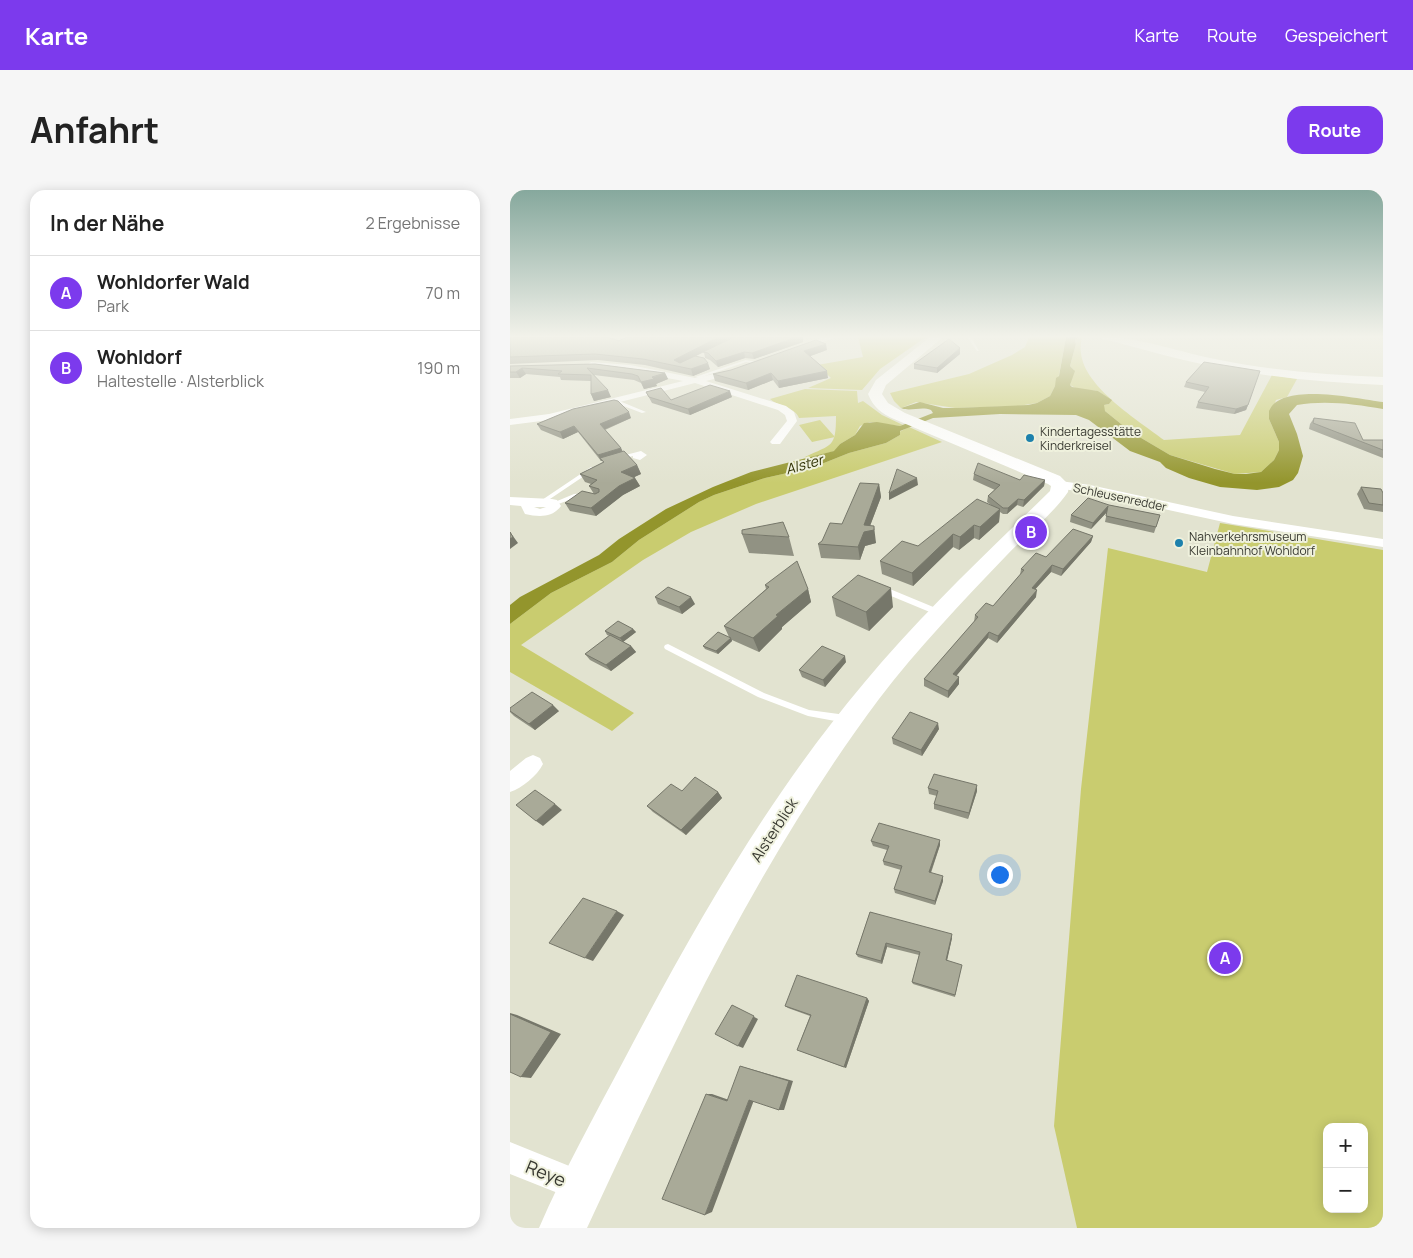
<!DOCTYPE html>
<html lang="de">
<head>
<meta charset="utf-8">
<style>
	:root { --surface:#fff; --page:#f6f6f6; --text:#222; --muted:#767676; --line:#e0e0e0; --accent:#7c3aed }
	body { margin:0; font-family:Manrope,sans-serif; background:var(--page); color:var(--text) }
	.controls { position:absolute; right:15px; bottom:15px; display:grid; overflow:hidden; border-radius:10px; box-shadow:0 2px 12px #0003 }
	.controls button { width:45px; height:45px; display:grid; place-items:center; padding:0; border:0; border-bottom:1px solid var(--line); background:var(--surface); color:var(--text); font:25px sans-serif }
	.you { position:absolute; left:489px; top:684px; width:18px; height:18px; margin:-12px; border:4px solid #fff; border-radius:50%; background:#1a73e8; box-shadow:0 0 0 8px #1a73e833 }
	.badge { display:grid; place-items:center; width:32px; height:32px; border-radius:50%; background:var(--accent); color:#fff; font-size:16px; font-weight:700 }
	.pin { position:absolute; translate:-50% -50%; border:2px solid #fff; box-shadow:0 1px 5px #0006 }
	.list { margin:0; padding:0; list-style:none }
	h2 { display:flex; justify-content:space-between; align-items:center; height:65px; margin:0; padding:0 20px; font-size:21px }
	h2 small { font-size:16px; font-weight:400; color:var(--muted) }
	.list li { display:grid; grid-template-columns:32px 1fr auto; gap:15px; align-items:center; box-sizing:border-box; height:75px; padding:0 20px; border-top:1px solid var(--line) }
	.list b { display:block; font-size:19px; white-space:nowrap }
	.list p { margin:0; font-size:16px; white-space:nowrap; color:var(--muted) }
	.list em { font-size:16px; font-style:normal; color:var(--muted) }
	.map { position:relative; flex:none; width:873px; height:1038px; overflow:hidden; border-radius:15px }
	header { display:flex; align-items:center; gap:30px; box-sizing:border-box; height:70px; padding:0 25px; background:var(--accent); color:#fff }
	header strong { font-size:24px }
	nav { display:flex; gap:28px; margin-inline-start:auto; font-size:18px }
	.intro { display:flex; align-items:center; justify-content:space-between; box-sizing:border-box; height:120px; padding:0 30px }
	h1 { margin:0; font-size:35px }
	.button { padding:12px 22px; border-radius:15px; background:var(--accent); color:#fff; font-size:18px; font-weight:700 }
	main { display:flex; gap:30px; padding:0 30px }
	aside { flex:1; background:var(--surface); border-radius:15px; box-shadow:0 2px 12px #0003 }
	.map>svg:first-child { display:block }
</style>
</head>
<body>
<header>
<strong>Karte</strong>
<nav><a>Karte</a><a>Route</a><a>Gespeichert</a></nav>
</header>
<div class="intro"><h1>Anfahrt</h1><a class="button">Route</a></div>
<main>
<aside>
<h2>In der Nähe<small>2 Ergebnisse</small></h2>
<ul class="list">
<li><span class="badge">A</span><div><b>Wohldorfer Wald</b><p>Park</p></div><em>70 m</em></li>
<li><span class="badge">B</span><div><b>Wohldorf</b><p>Haltestelle · Alsterblick</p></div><em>190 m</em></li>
</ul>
</aside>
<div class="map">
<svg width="873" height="1038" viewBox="0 0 873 1038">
	<rect width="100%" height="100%" fill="#e2e3d0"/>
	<!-- green -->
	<path fill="#c9cc6f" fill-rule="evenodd" d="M348,147H416L370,179L352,200L298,198L321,188L307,175L353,167Z
		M519,147H556L549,185L545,196L540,206L527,213L508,216L445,218L406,212L391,218L384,211L380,203L459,184L502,165L515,157Z
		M569,147H572C571,152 570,158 571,163C574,197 629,231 654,250L730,245L762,185L787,189L777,207L766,210L759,229L769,252V260L764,270L751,282L725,284L660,265L621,242L595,221L593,217L594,215L599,214L601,210L588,201L567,199L560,195L564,180L560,176L566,154L565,150Z
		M295,199L347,201L348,213L353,211L372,225L393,235L390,236L360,232L350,236L345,245L330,254L325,261L297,268L295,267C322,254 326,258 326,226L289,228C285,217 268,216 260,209Z
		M310,230L325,247L302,252L289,235Z
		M399,237L432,252L246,314L181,342L133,370L11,455L124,523L102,541L0,482V434L41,403L102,372L129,350L189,312L204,305L255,288L304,277L339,263L376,253L390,245L389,242Z
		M710,333L873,360V1038H567L544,936L571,599L598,358L697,382ZM817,937H854V1019H817Z"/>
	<!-- water -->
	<path fill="#93952c" d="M556,147H569L565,150L566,154L560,176L565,181L560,195L562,197L588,201L602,210L599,214L594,215L595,221L621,242L660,265L705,279L725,284H736L751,282L764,270L769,260V252L759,229V221C771,191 848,209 873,212V219C845,214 815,210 787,215L779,224L787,244L793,266L788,283L783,290L769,297L747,300L710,297L679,288L656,278L650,272L620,261L579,230L566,225L490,224L423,228L390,241V245L376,253L339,263L304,277L255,288L204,305L189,312L129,350L102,372L41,403L0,434V415L10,407L89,365L109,349L156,319L203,297L241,282L324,261L330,254L345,245L354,233L367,232L390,236L423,223L421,220C411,216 400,222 391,218L410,212L433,218H445L518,215L527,213L540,206L545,196L546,188L549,186Z"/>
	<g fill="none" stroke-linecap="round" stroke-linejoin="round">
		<!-- lane -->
		<path fill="#fff" fill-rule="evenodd" d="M457,147H461L469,161H467Z
			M236,170L252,173L250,174L236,172L189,188L185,187Z
			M103,210H107L136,222L132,223L103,212Z
			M131,261L137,265L130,270L123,268V266L107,270L104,268Z
			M81,277L83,278V280L34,313L29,312Z
			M76,303L78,304V306L67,307L43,316L40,314L64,304Z
			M369,397H375L433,421L434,423L430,426L427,425L369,401Z
			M158,454L254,503L299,520L336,525L339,526L340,529L339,532L336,533L298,526L248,507L155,459L154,457L155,455Z"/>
		<!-- street -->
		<path fill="#fff" fill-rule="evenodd" d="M313,147H327L284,162L280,159Z
			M81,172L120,175L185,188L231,178V182L196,191L276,216L284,222L287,231L270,254H262L260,252L277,231L275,225L268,220L185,193L39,230L0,235V229L39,224L173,191L120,181L78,177L77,175Z
			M550,291L580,295L723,326L873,349V357L723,334L580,303L546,298L544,295Z
			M0,307L42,309L47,310L51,316C42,328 29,327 15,324L11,316L0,315ZM24,317H36L30,319Z
			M23,565L30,568L33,574C27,586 12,598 0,602V581L16,568Z
			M0,952L84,986L89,997L84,1008L73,1013L0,984Z"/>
		<!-- secondary -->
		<path fill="#fff" fill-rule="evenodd" d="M420,147H433L376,195L372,204L378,213L395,223L550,286L559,295L558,302C543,324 515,346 496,366C452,412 408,458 369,509C248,671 162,855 77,1038H29C54,980 86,923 115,868C184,737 258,607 354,493C411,424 477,363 540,301L541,296L538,294L384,229C372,224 363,217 358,204L366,190Z
			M592,147C632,147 671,163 710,170C764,181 819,185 873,187V195C819,193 766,188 713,178C672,171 633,159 593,149Z"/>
	</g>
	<!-- wall -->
	<path fill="#919283" d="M0,147L109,151L116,147H293V152L244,169L235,168L208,177L200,170L195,168L194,162L186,166L200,179L183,186L135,175L88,170L0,174Z
		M317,160L300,166L318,188L269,198L263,190L238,200L205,191L203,184Z
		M450,164L427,183L404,179V174Z
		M694,172L738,215L736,220L724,224L686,218L688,212L695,202L674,197L676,192Z
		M85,174L155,183L158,189L146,194L147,196L134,199L131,193L124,190L84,185L101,207L84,211L81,204V191L51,190L50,187L16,184L10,188H0V176Z
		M136,202L161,210L222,207L180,225L142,213Z
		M121,228L95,240L111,258L112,261L127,275L131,284L124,287L125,288L130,296L113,305L86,326L60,321L55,313L84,304L79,296L81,294L75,292L70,284L93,272L92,271H91L68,242L53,249L31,240L27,234Z
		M804,228L853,250H873V268L799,239L800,234Z
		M464,284L510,290H535L534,296L513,317L507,315L497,324H493L490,322L489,332L469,350L464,348L449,360L443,357L403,396L372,384L370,371L408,356L481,315L477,312L478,306L485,300L463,290Z
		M369,294L371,307L360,336L366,353L355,356L350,370L311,368L308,354L332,334Z
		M851,297L873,303V322L854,319L847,304Z
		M599,315L650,325L644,343L595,332L597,322L581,339L560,332L561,325Z
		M232,344L279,347L284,366L239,363Z
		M583,346L581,352L551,386L541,382L525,399L526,407L487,453L478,448L446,486L449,494L438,508L414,496V489L464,432L465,425L483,416L510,385L511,379Z
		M255,395L298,399L301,412L272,437V439L249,462L222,450V451L208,464L195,459L193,456L219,447L214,436L256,399Z
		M145,407L185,414L172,424L148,414Z
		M322,407L383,417L359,441L326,426Z
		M123,439L126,442L113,452L121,456L126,462L101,481L80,470L75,464L100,446L97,445L95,441Z
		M336,472L315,497L292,487L289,480Z
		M0,518L49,521L25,540L4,526L0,522Z
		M429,539L412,566L383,554L382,548Z
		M418,598L467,601L458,629L424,619V614L427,606L419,604Z
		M172,601L208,602L212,608L176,645L143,622L137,616Z
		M430,650V655L421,683L433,691L425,715L385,703L384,699L391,680L374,675L373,671L377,660L363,656L361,651Z
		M360,722L442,748L437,771L451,778L445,807L403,794L402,792L409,765L377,757L372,774L348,767L346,764Z
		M357,808L359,811L336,878L287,860L300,826L278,818L275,816Z"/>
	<!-- shaded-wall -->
	<path fill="#76776a" d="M209,147H219V149L166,176L164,170Z
		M287,147H293V152L244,169L242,163Z
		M316,154L317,160L295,168L294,161Z
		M450,158V164L427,183V178Z
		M234,162L235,168L208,177L206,171Z
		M198,173L200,179L183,186L181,179Z
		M12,178L16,184L10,188L6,182Z
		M317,181L318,188L269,198L268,191Z
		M155,183L158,189L146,194L147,196L134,199L131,192Z
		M261,183L263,190L238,200L236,193Z
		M98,200L101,207L84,211L81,204Z
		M220,201L222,207L180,225L178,219Z
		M738,215L736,220L724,224L726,219Z
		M119,222L121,228L93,240L90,234Z
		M64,236L68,242L53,249L50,242Z
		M111,258L114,264L90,268L92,271H91L88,265Z
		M127,275L131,284L116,291L111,282Z
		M125,288L130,296L113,305L86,326L81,318L109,296Z
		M407,288L408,295L379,310V303Z
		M535,290L534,296L513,317L514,310Z
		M369,294L371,307L358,341L364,336L366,353L355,356L350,370L348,357L354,342V335Z
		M508,309L507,315L497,324L498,318Z
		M598,316L597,322L581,339L583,333Z
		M490,319L489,332L469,350L470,337Z
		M464,335V348L449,360L450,347Z
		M0,342L8,353L0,359Z
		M443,344V357L403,396L402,383Z
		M583,346L581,352L551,386L553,379Z
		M542,375L541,382L521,404L522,398Z
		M381,398L383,417L359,441L356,422Z
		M298,399L301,412L272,437V439L249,462L243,448L266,425Z
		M527,400L526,407L487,453L488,446Z
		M181,407L185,414L172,424L169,417Z
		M123,439L126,442L113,452L110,448Z
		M479,442L478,448L442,491L443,484Z
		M221,448L222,451L208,464L206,461Z
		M121,456L126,462L101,481L96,475Z
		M335,466L336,472L315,497L313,490Z
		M449,487V494L438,508V501Z
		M43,515L49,521L25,540L19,534Z
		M428,533L429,539L412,566L411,560Z
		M467,595V601L458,629L459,623Z
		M208,602L212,608L176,645L171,640Z
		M45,614L52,620L33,636L26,631Z
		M430,650V655L419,687V682Z
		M433,686V691L425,715V711Z
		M107,721L114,725L83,771L75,768Z
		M442,744V748L436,774V770Z
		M376,753L377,757L372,774L371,771Z
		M357,808L359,811L336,878L334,877Z
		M222,815L248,829L233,858L228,856Z
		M0,823L7,825L51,844L21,888L11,887Z
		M230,876L283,891L274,920H269Z
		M196,904H202L222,911H217Z
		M239,910H244L202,1022L195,1025Z"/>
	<!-- building -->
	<path fill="#a9aa98" stroke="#76776a" d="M0,147H98L109,151L116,147H209L164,170L170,173L185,166L194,168L198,173L181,179L133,169L85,164L0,167Z
		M220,147H287L242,163L234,162L206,171L198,163L193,162L220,149Z
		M439,149L450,158L427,178L404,174Z
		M306,150L316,154L294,161L317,181L268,191L261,183L236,193L203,184L221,180Z
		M694,172L750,181L738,215L726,219L688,212L699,197L676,192Z
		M85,174L155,183L142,187L144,189L131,192L128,186L122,184L77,178L98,200L81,204V185L48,184L52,181L12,178L6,182H0V176Z
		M200,195L220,201L178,219L139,207L136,202L151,198L161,210Z
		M104,210L108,211L119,222L90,234L111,258L88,265L64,236L50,242L27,234L63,219Z
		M804,228L845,233L853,250H873V260L803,233Z
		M114,261L127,275L111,282L125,288L109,296L81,318L55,313L72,301L85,304L89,302V299L79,296L87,290L70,284L94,272L90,268Z
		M468,273L510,290L514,285L535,290L514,310L508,309L498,318H493L478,306L490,295L464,284Z
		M387,279L407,288L379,303Z
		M350,293L369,294L354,335L364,336V340L354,342L348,357L308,354L312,351L320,333L332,334Z
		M851,297L871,299L873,303V315L859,313Z
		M578,308L599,315L650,325L646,337L596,326L598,316L583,333L561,325Z
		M467,309L490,319L470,337L464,335L450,347L443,344L402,383L370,371L392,351L408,356Z
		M273,332L279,347L232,344V340Z
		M563,339L583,346L553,379L542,375L522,398L527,400L488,446L479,442L443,484L449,487L438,501L414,489L468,427L465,425L476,413L483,416L514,380L511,379L526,363L536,367Z
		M0,342L3,347L0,349Z
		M287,371L298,399L266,425L268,426L243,448L214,436L259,397L255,395Z
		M348,385L381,398L356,422L322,407Z
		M158,397L181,407L169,417L145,407Z
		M108,431L123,439L110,448L95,441Z
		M208,442L221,448L206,461L193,456Z
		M100,445L121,456L96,475L75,464Z
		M312,456L335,466L313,490L289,480Z
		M22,502L43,515L19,534L0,521V518Z
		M400,522L428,533L411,560L382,548Z
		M424,584L467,595L459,623L424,614L428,601L418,598Z
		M185,587L208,602L171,640L137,616L161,594L172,601Z
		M25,600L45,614L26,631L6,615Z
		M369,633L430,650L419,682L433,686L425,711L384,699L392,676L373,671L379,656L361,651Z
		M73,708L107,721L75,768L39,753Z
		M360,722L442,744L436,770L452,775L445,805L402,792L410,762L376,753L371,771L346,764Z
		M287,785L357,808L334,877L287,860L301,825L275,816Z
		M222,815L244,826L228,856L205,844Z
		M0,824L41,842L11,887L0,882Z
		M230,876L279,891L269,920L239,910L195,1025L152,1009L196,904L217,911Z"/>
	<!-- sky -->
	<linearGradient id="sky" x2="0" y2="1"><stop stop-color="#86a89d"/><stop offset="0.5" stop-color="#f2f2ea"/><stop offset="1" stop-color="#f2f2ea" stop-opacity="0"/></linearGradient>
	<rect width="873" height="293" fill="url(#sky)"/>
	<!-- markers -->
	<g fill="#1d81ac" stroke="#eff1dd" stroke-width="2">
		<circle cx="520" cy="248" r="5"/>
		<circle cx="669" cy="353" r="5"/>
	</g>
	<g text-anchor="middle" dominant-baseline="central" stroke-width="4" stroke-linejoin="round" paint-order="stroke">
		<!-- far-poi labels -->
		<g font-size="12" fill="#383931" stroke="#eff1dd" text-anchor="start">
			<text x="530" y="241">Kindertagesstätte<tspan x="530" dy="14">Kinderkreisel</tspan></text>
			<text x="679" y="346">Nahverkehrsmuseum<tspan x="679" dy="14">Kleinbahnhof Wohldorf</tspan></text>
		</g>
		<!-- far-street labels -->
		<g font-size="12" fill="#383931" stroke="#eff1dd">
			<text transform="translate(610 307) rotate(12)">Schleusenredder</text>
		</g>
		<!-- far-water labels -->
		<g font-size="14" font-style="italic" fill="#2e2f02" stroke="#eff1dd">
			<text transform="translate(294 274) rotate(-16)">Alster</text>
		</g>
		<!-- street labels -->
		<g font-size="15" fill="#383931" stroke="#eff1dd">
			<text transform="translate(264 640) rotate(-57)">Alsterblick</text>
		</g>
		<!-- near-street labels -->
		<g font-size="18" fill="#383931" stroke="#eff1dd">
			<text transform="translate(36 983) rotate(22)">Reye</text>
		</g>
	</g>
</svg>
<div class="controls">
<button>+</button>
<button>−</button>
</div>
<div class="you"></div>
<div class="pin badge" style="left:715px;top:768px">A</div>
<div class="pin badge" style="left:521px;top:342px">B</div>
</div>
</main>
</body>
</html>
